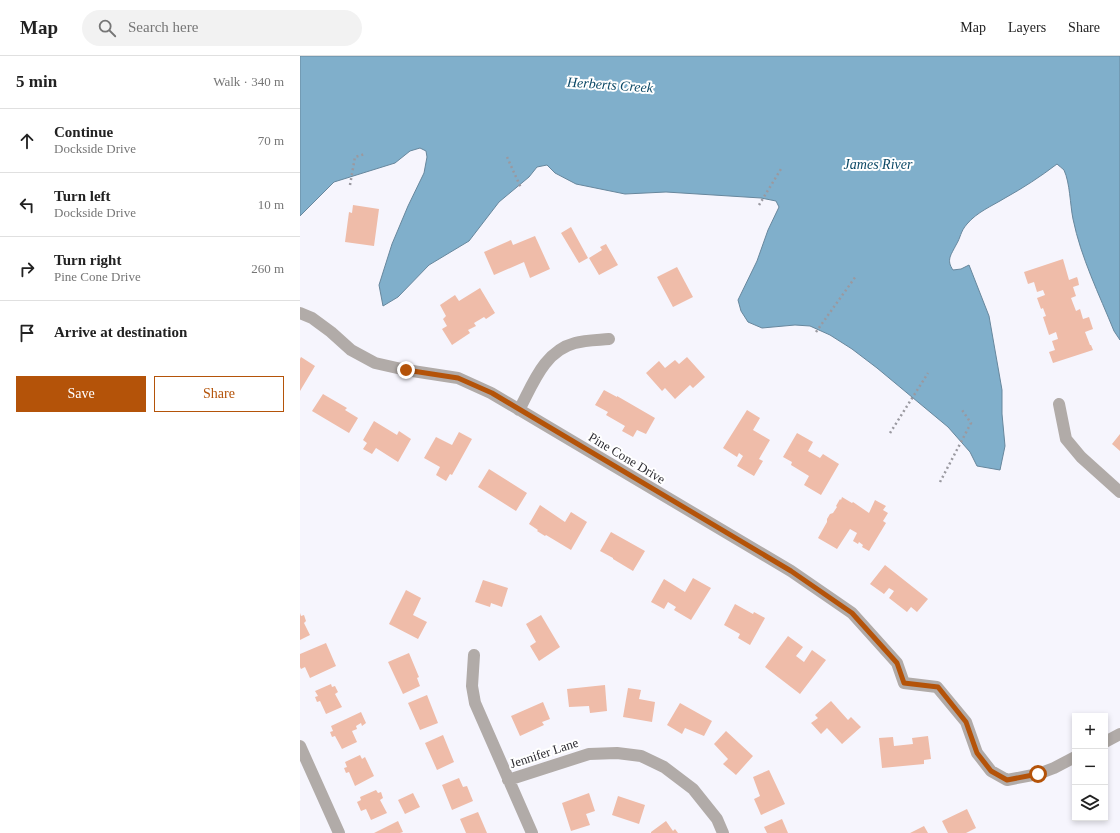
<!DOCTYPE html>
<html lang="en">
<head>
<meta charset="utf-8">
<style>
	:root { --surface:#fff; --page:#f2f2f2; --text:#222; --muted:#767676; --line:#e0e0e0; --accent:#b45309 }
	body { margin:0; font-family:Georgia,serif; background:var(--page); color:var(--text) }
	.controls { position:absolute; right:12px; bottom:12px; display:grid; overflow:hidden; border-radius:0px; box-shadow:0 2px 6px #0003 }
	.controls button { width:36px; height:36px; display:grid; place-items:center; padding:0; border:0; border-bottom:1px solid var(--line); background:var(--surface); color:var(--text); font:20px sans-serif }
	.stop { position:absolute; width:12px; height:12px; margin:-9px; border:3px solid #b45309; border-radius:50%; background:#fff }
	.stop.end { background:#b45309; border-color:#fff; box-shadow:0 1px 4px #0008 }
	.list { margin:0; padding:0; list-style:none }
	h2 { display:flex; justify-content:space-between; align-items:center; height:52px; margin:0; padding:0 16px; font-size:17px }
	h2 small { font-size:13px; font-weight:400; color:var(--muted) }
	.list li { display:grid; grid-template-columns:26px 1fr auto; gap:12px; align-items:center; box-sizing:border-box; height:64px; padding:0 16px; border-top:1px solid var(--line) }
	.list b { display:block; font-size:15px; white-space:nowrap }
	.list p { margin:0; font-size:13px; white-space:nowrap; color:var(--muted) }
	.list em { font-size:13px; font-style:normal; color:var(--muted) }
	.actions { display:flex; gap:8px; padding:12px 16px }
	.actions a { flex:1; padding:9px 0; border:1px solid var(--accent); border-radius:0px; text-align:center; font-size:14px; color:var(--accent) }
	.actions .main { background:var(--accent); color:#fff }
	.icon { flex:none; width:22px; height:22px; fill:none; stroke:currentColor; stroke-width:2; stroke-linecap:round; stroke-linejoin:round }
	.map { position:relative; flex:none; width:820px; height:777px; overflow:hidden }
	header { display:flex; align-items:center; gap:24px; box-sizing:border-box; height:56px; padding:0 20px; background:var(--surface); border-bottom:1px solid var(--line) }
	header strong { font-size:19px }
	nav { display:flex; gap:22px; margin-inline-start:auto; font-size:14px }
	.search { width:280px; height:36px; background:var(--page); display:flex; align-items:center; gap:10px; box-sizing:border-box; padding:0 14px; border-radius:22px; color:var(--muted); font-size:15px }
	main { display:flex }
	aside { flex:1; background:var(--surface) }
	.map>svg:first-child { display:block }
</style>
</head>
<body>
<header>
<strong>Map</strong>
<div class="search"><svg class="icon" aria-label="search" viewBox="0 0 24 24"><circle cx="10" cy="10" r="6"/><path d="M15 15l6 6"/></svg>Search here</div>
<nav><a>Map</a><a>Layers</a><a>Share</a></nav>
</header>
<main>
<aside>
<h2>5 min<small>Walk · 340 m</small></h2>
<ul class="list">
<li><svg class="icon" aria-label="ahead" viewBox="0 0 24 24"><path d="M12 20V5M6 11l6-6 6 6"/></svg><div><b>Continue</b><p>Dockside Drive</p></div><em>70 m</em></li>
<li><svg class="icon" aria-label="left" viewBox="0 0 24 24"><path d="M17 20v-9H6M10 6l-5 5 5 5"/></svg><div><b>Turn left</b><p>Dockside Drive</p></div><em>10 m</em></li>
<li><svg class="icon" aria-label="right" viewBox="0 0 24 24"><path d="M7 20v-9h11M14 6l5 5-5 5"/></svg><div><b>Turn right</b><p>Pine Cone Drive</p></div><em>260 m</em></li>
<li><svg class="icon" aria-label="arrive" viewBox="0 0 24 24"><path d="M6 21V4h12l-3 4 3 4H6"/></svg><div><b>Arrive at destination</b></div></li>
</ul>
<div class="actions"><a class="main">Save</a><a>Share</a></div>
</aside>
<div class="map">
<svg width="820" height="777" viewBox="0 0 820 777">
	<rect width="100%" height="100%" fill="#f6f5fd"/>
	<!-- water -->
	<path fill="#80afcb" stroke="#67879d" d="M0,0H820V284L814,275C799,238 781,202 773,163C770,148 770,127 764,114C762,112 759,110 757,108C740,121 723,132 705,142C692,150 677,156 667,168C660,176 661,181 656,189C651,199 646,204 653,214L661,213L669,209L689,260L702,334V358L705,390L700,414L677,410L670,396L648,371L577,312L552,293L530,279L510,270L495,269L462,272L448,266L441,255L438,244L457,205L468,174L479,151L476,145L461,142L366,136L325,138L276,128L255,117L247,109L237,111L229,121L199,146L169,185L129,209L98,241L83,250L79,229L92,188L108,150L124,117L127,101L126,95L120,92L110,95L95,107L34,126L0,160Z"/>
	<!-- building -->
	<path fill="#efbca9" d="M53,149L79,153L74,190L45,186L49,156L52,157Z
		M271,171L288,202L279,207L261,177Z
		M235,180L250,213L230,222L224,206L194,219L184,196L211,184L213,189Z
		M306,188L318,209L299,219L289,202L302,194L300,191Z
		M763,203L769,224L777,221L778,224L779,229L773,231L776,240L771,242L776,255L780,253L783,263L789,261L793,273L785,276L790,289H791L793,294L753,307L749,296L755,294L752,285L758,283L756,276L749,279L743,261L746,260L743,252L741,253L737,242L745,239L743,234L737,236L734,226L728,228L724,216Z
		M377,211L393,241L373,251L357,221Z
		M180,232L195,257L186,263L184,261L174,267L176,270L168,274L170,277L152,289L142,273L147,270L143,263L146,260L140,249L155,239L159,245Z
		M1,301L15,310L0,335V303Z
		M387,301L405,321L393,332L390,329L375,343L365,332L362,335L346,317L359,305L365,312L375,304L379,308Z
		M304,334L317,341V340L355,362L346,378L337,374L333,381L322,375L325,370L306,359L308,356L295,349Z
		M23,338L47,352L45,354L58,362L49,377L12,355Z
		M447,354L460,362L453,374L470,384L459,403L463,405L454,420L437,410L443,400L439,397L437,401L423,392Z
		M74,365L97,379L99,375L111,383L98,406L76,392L72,398L63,393L67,387L63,384Z
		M159,376L172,383L152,419L150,418L146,425L136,419L140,411L124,402L136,381L152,389Z
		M497,377L513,386L508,395L520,402L523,398L539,408L521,439L504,429L509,420L491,409L492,406L483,401Z
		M820,378V395L812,388Z
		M189,413L227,437L216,455L178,431Z
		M542,441L552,447L553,446L569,457L575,444L586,450L583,454L588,457L583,465L586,467L569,495L562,491L563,489L559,486L558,488L553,485L557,477L550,473L537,493L518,482L527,466V463L530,458L533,457L537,451L536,450L540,443L541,444Z
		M240,449L265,466L271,456L287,466L271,494L246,479L245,480L237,475L238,474L229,468Z
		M311,476L345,495L333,515L313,503V502L300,495Z
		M585,509L628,543L617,556L611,551L607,556L589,542L594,535L589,532L584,538L570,528Z
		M393,522L411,532L391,564L374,554L376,551L368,546L364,553L351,546L364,523L385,536Z
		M183,524L208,532L202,551L191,547L190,551L175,546Z
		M106,534L121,542L113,559L127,566L118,583L89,568Z
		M435,548L453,558L454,556L465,562L450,589L438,582L440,578L424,569Z
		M0,557L1,560L4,559L6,565L4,567L10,579L0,584Z
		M241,559L260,591L239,605L230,590L236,586L226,568Z
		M488,580L503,591L496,600L504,606L512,594L526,604L500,638L465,611Z
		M26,587L36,610L10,622L5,611L1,613L0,611V598Z
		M109,597L119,621L117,622L120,630L103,638L88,606Z
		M31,628L32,631L35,630L38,636L35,638L42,651L26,658L20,645L17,646L15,641L18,640L15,635Z
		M305,629L307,655L290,657L289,650L269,651L267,633Z
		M328,632L341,634L339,643L355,646L352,666L323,661Z
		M127,639L138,667L120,674L108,647Z
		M531,645L548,664L551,661L561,671L542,688L527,672L521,678L511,667L518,662L515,659Z
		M243,646L250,663L242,666L244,669L220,680L211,660Z
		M380,647L412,665L404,680L385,672L382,678L367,669Z
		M61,656L66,667L62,670L61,667L56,670L57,673L52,675L57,686L42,693L35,680L32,681L30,676L33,675L31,670Z
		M426,675L453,700L436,719L423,708L428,703L414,688Z
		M143,679L154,706L137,714L125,687Z
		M628,680L631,703L624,704V708L582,712L579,682L593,681L594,690L613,688L612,682Z
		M60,699L62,703L65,701L74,720L55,730L49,716L46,717L44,712L47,711L45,706Z
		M469,714L485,748L461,759L454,743L460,740L453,721Z
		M159,722L163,731L167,730L173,745L152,754L142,729Z
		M76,734L78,737L81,736L83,742L80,744L87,757L71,764L66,753L61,755L57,746L61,744L60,741Z
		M113,737L120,751L105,758L98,744Z
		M289,737L295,755L286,758L290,769L271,775L262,747Z
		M318,740L345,749L339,768L312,759Z
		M667,753L676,772L666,777H648L642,765Z
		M178,756L187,777H166L160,763Z
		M482,763L488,777H467L464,771Z
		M98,765L103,776L100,777H74Z
		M366,765L373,775L375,773L378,777H351V776Z
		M624,770L628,777H610Z"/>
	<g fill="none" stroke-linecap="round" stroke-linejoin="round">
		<!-- path -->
		<path stroke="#9a99a0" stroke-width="2.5" stroke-dasharray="2 3" stroke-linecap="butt" d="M207,101L221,132
			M50,129L55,101L65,98
			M459,149L481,113
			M516,276L556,220
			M590,377L628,317
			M640,426L671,367L662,354"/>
		<!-- street -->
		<path stroke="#b1aba8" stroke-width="12" d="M0,257L12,262L31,276L51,294L75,307L106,314L158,322L191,337L491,515L552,557L597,607L604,627L637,631L666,666L677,697L691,715L707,724L738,718L754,712L775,701
			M759,348L766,383L781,401L820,436
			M219,354C233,328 244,295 275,287C285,284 298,284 309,283
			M174,599L172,630L175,647L232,777
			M805,686L820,678
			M0,690L39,777
			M208,724L289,698L317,697L341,700L364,711L393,733L417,763L423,777"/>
	</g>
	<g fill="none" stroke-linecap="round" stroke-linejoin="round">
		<!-- route -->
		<path stroke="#b45309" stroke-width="5" d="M106,314L158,322L192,337L491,515L552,557L597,607L604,627L638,631L666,666L677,697L691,715L707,724L738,718"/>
	</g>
	<g text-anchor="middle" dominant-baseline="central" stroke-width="4" stroke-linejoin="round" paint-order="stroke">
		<!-- street labels -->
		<g font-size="13" fill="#2c2b31" stroke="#fff">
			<text transform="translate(327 402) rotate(31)">Pine Cone Drive</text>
			<text transform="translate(244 697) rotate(-18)">Jennifer Lane</text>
		</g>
		<!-- water labels -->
		<g font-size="14" font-style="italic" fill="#0b4865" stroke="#fff">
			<text transform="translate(310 29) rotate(4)">Herberts Creek</text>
			<text x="578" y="108">James River</text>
		</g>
	</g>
</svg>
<div class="controls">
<button>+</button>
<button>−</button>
<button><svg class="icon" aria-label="layers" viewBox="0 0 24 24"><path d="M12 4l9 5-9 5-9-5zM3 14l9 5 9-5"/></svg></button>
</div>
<div class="stop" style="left:738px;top:718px"></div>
<div class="stop end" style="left:106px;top:314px"></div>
</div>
</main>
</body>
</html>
